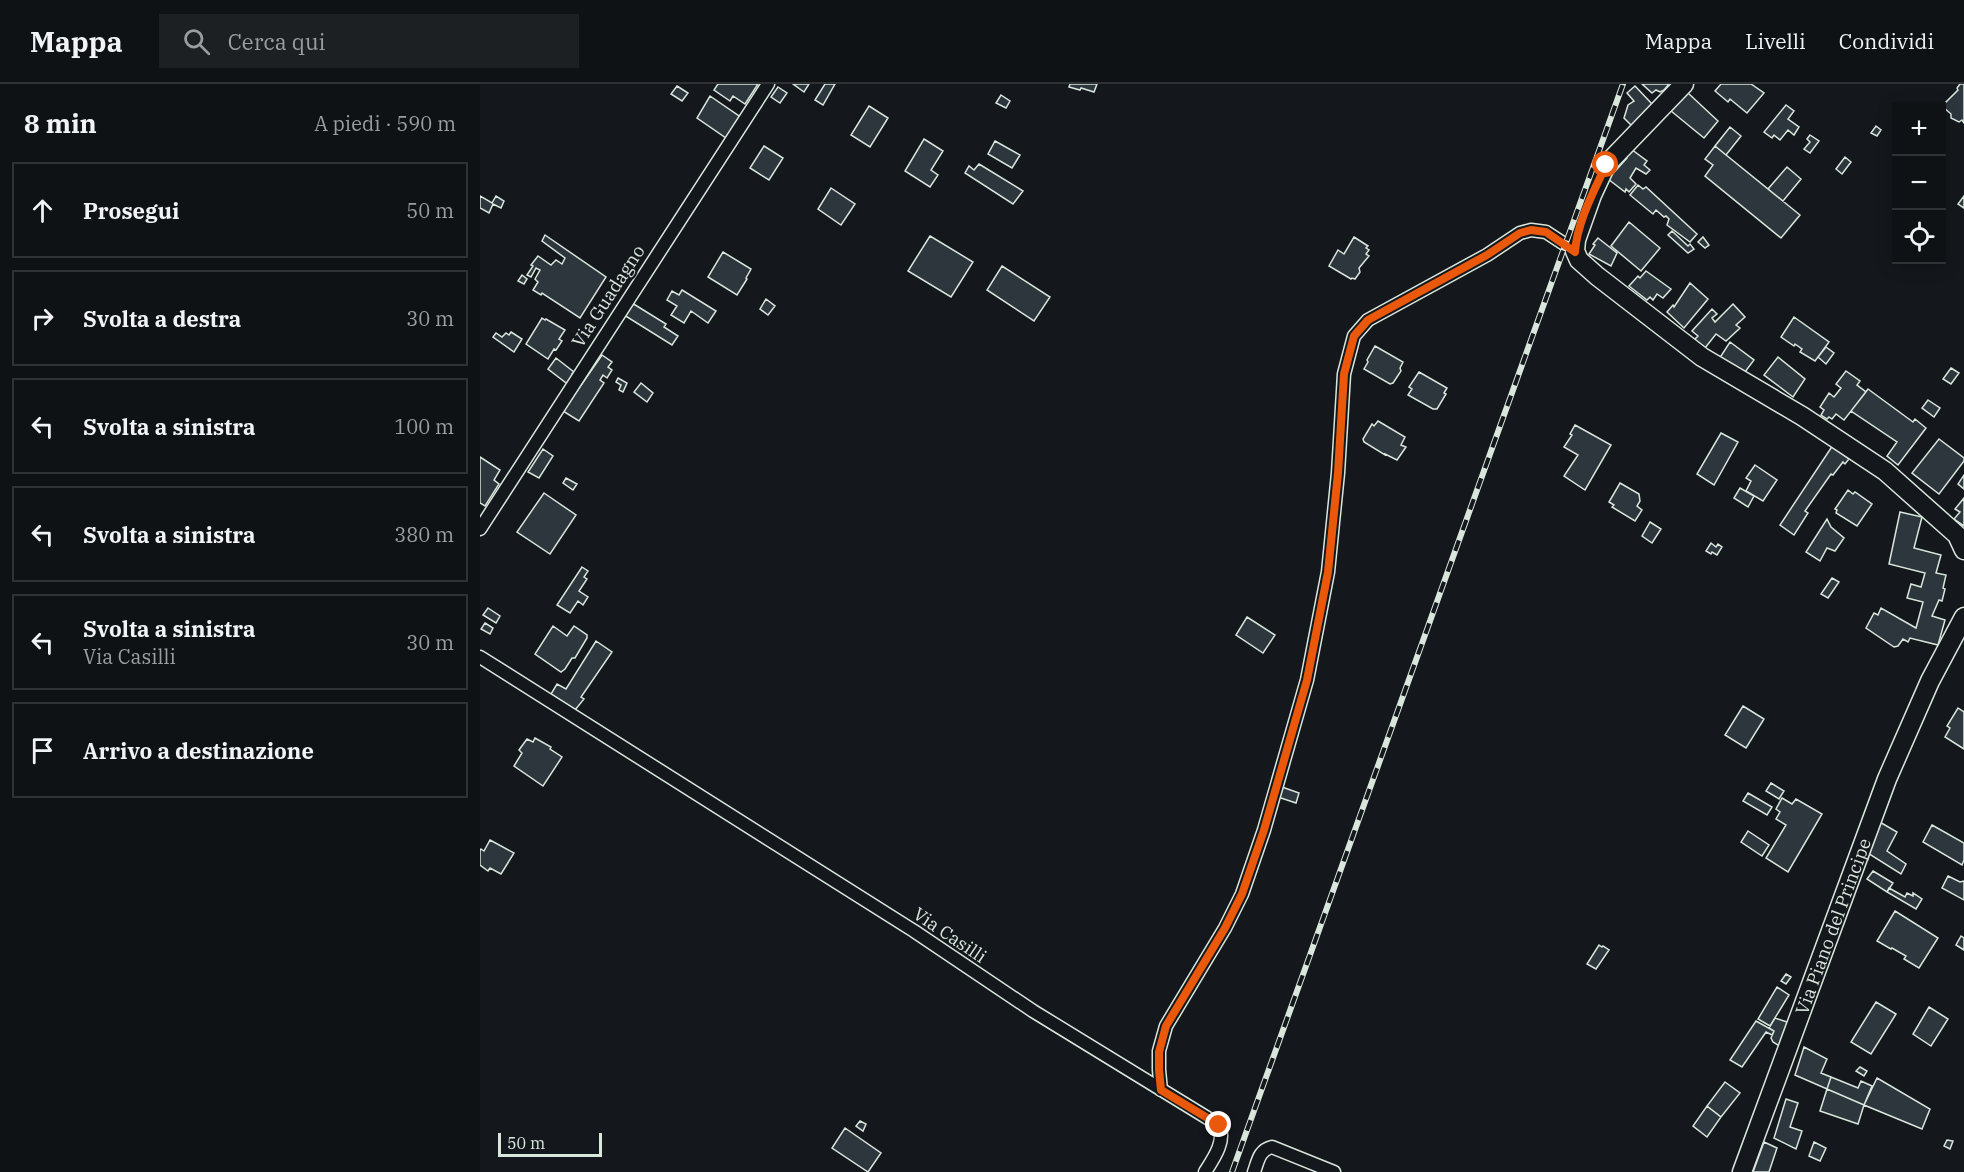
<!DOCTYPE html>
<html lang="it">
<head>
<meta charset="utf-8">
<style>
	:root { --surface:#0f1215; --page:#1d2022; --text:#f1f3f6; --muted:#9b9ea0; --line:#2f3234 }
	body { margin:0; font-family:"IBM Plex Serif",serif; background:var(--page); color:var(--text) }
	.controls { position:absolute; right:18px; top:18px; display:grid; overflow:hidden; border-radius:0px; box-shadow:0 3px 15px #0003 }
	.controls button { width:54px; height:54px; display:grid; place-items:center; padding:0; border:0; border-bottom:2px solid var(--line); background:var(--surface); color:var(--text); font:30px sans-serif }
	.scale { position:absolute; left:18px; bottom:15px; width:104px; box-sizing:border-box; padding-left:6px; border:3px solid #d8e6dc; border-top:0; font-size:16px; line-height:21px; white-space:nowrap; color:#d8e6dc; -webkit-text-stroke:4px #14181c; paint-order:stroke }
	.stop { position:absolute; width:18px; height:18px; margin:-14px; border:4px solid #ea580c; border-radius:50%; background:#fff }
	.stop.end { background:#ea580c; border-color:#fff; box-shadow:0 2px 6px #0008 }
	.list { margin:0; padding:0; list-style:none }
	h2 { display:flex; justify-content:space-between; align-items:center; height:78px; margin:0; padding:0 24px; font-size:26px }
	h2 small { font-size:20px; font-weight:400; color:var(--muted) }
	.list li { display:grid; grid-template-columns:39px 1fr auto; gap:18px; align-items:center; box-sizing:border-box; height:96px; margin:0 12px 12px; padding:0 12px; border:2px solid var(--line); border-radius:0px }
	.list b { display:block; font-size:22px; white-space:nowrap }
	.list p { margin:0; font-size:20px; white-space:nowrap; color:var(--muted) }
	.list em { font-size:20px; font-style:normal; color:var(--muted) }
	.icon { flex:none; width:33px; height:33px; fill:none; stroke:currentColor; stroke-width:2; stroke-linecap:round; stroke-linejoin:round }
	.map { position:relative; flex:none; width:1484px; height:1088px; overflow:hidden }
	header { display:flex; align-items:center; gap:36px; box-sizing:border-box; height:84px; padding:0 30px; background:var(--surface); border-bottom:2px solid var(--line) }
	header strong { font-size:28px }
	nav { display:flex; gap:33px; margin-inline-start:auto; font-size:21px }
	.search { width:420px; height:54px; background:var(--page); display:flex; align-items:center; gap:15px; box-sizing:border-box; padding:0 21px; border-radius:0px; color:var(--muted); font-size:22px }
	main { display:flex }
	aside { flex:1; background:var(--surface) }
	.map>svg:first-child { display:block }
</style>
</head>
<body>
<header>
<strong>Mappa</strong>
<div class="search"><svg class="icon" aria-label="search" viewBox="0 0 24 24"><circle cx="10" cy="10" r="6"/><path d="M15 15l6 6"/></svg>Cerca qui</div>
<nav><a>Mappa</a><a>Livelli</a><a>Condividi</a></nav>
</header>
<main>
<aside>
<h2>8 min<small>A piedi · 590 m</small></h2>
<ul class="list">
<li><svg class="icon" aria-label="ahead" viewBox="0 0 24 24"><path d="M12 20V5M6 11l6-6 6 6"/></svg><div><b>Prosegui</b></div><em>50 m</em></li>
<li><svg class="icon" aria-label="right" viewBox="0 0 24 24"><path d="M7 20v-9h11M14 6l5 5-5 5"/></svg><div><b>Svolta a destra</b></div><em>30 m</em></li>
<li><svg class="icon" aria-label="left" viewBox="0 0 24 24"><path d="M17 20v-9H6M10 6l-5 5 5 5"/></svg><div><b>Svolta a sinistra</b></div><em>100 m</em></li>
<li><svg class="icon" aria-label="left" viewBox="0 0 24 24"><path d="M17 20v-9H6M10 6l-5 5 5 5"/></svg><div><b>Svolta a sinistra</b></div><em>380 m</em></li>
<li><svg class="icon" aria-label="left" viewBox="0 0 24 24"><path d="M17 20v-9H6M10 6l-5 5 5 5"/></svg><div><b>Svolta a sinistra</b><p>Via Casilli</p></div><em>30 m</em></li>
<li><svg class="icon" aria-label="arrive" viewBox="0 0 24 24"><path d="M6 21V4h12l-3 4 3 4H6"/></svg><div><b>Arrivo a destinazione</b></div></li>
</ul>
</aside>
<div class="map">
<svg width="1484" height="1088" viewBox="0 0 1484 1088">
	<rect width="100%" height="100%" fill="#14181c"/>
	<!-- building -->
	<path fill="#2c363c" stroke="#d8e6dc" stroke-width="1.5" d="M238,0H278L265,20L253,12L250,17L234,6Z
		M313,0H329L324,8Z
		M345,0H355L343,21L335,16Z
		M590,0H617L614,8L601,4L600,6L589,3Z
		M1162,0H1189L1184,6L1180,8L1176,6L1172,9Z
		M1241,0H1271L1284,9L1267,29L1250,15L1248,18L1235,7Z
		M1480,0H1484V39L1482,36L1479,38L1471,34V30L1462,22L1478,6L1477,4Z
		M197,2L208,9L202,17L191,10Z
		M1155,2L1173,21L1153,43L1144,34L1148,21L1154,17L1147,9Z
		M298,3L307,9L300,19L291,13Z
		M1208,9L1238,37L1224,54L1191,27L1205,10Z
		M521,11L530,17L526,24L516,19Z
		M230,12L259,32V36L246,54L217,34Z
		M1306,21L1314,27L1308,35L1319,43L1314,51L1308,46L1300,56L1294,51L1292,54L1284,48Z
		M389,22L408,34L390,63L371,51Z
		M1396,42L1401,46L1397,52L1391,49Z
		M1250,43L1261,52L1246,71L1235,62Z
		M1330,51L1339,57L1330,69L1324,65L1330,58L1327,55Z
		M444,55L463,67L451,86L458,91L450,103L425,87Z
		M515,57L540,71L532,84L508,70Z
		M284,62L303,74L289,96L270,84Z
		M1235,62L1320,131L1301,154L1225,92L1233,81L1225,75Z
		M1151,65L1167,77L1164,81L1170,86L1166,90L1156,84L1150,94L1156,100L1149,108L1146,105L1145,108L1128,95L1147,74L1145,72Z
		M1365,73L1371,78L1362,90L1356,85Z
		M499,80L543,107L533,120L485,89L489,82L494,86Z
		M1307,83L1321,95L1303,117L1288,105Z
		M1158,101L1163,105L1166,103L1217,150L1210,158L1187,141L1189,135L1186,132L1184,133L1176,126L1173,130L1150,111Z
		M351,104L375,120L361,141L338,125Z
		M0,112L12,119L16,112L24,117L21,124L13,120L9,129L0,124Z
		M1484,112V124L1478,120Z
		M1149,138L1180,164L1161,187L1131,162Z
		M1192,147L1208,162L1210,160L1214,165L1208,169L1188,151Z
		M65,151L126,193L100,234L62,209L61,211L53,206L58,198L55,195L60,186L56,184L51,193L47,191L53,182L51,181L58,172L71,181L76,176L82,180L85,174L62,157Z
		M450,152L493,178L471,213L428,187Z
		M874,153L888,162L886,164L889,166L886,170L889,172L879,184L880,188L875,195L872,194L871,195L849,182L858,166L864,170Z
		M1223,153L1229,161L1225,164L1218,158Z
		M1118,154L1137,169L1131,182L1109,170L1115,161L1113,160Z
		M243,168L271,185L266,194L267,195L257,211L228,193Z
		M522,182L570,213L554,237L507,206Z
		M1166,187L1191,205L1183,214L1177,210L1173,216L1170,213L1167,216L1149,202L1158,192L1160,194Z
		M42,191L47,195L44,200L38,197Z
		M1210,199L1228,215L1204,244L1187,228L1193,221L1194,223Z
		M202,206L236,227L228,239L211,227L204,239L191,231L197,222L187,216L192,207L199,211Z
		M286,215L295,222L288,231L280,225Z
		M152,219L186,240L184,243L198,252L192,261L144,231Z
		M1253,220L1265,233L1256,241L1260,244L1246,257L1236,250L1225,264L1214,256L1218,252L1212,247L1232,225L1237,230L1232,234L1235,238Z
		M1314,233L1349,258L1335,277L1320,268L1322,265L1315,260L1314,262L1301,253Z
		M62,234L65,236L66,235L85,246L79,255L82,257L76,266L74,265L68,275L46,260Z
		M31,248L42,255L34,268L13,253L16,249L22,253L26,249L29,251Z
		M1250,258L1274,276L1262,292L1239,275Z
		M895,262L923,278L920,284L921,287L913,299L910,300L884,285L888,278L887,276Z
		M1346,263L1354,269L1346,280L1338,273Z
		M122,271L132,278L128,283L132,286L127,294L123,291L120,296L124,299L99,337L83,327Z
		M1298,273L1325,295L1313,313L1284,291Z
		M76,274L94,288L92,290L96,293L90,302L68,285Z
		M1471,284L1479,289L1471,300L1463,295Z
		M1366,287L1380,297L1377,301L1386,308L1364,336L1356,330L1352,335L1349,333L1347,335L1341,331L1344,326L1340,323L1349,309L1354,313L1361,304L1356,300Z
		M939,288L967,304L964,309L966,310L957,325H953L928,311L932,305L929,303Z
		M138,294L147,299L143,308L139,306L141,301L136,298Z
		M161,299L173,309L167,318L154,308Z
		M1388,305L1433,338L1435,335L1446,344L1418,381L1407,372L1417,358L1371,327Z
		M1448,316L1460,324L1454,333L1442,324Z
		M898,337L925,353L921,361L926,363L917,376L905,370V371L884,358L883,355L892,340L894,342Z
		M1095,341L1131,361L1105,406L1084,392L1098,371L1084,363L1092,351L1090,350Z
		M1241,349L1258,358L1234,401L1217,390Z
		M1459,355L1484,374V377L1459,410L1432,389Z
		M1353,361L1358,364L1357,366L1369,375L1365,380L1363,378L1353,391L1351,390L1325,427L1328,429L1314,451L1300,441Z
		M63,365L73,372L59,394L48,388Z
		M0,373L20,386L14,396L19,400L5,422L0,419Z
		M1275,381L1297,396L1283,417L1266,407L1271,397L1266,394Z
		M1484,391V405L1478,400Z
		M86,394L97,400L93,406L83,399Z
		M1140,399L1159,410L1160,417L1157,422L1162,426L1155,437L1132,423L1134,421L1129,418Z
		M1260,404L1274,412L1268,423L1254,414Z
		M1368,406L1373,410L1375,408L1392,420L1377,442L1356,429L1357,426L1355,425Z
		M64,409L96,431L70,470L37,448Z
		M1484,414V442L1474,435L1480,428L1475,425Z
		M1420,428L1442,433L1434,464L1461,471L1456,489L1466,491L1463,504L1465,505L1462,517L1459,516L1452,532L1465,536L1458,561L1430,554L1428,558L1423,555L1418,562L1414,563L1386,544L1394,529L1398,531L1401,524L1436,544L1443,518L1427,514L1431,500L1441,503L1445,489L1409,480Z
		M1347,435L1351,443L1364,454L1355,467L1347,464L1340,477L1326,468Z
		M1170,438L1181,445L1172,459L1162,452Z
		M1231,459L1236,463L1238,460L1242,463L1237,471L1232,468L1231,470L1226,467Z
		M102,483L108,487L104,493L107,495L99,507L108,513L103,521L98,517L90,529L77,521Z
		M1352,494L1359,498L1348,514L1341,510Z
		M8,524L20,532L16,539L3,531Z
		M767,533L795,551L783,569L756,551Z
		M5,539L13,544L10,550L1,545Z
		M73,542L87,552L94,542L107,551V554L95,574H92L85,585L81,588L55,570Z
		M116,557L132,568L101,613L104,615L95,626L71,610L77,600L86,605Z
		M1263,622L1284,635L1266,664L1245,651Z
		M1478,624L1484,628V665L1465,653L1470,644L1467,642Z
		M55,654L71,663L70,665L82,673L63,702L34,682L42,669L39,666L47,655L53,658Z
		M1291,699L1304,707L1299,715L1286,707Z
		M802,703L819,709L816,719L798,713Z
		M1268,709L1292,723L1287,731L1263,717Z
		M1302,714L1312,720L1316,715L1342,730L1308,788L1286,774L1306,741L1296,735L1300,728L1296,725Z
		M1398,737L1417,748L1407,767L1426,780L1421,790L1386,768Z
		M1452,741L1484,759V776L1482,781L1443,758Z
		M1268,747L1289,761L1282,772L1261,758Z
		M10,756L34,769L21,790L10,784L8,787L0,781V767L1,765L4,767Z
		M1393,787L1413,799L1407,808L1387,795Z
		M1468,792L1480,798L1484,797V816L1462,804Z
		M1409,804L1425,813L1427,809L1433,812V809L1442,815L1436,825L1407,808Z
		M1415,827L1458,854L1439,884L1424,875L1426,872L1412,864L1411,865L1397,857Z
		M1481,852L1484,854V866L1476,861Z
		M1119,861L1122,863L1123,862L1129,866L1116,885L1107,880Z
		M1306,890L1311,893L1306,900L1301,897Z
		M1297,903L1309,911L1290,942L1278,935Z
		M1396,918L1416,930L1391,970L1371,958Z
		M1449,923L1468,935L1451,962L1433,950Z
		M1295,934L1310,939L1301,963L1293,958L1291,954L1294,947L1289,944Z
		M1276,937L1294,947L1292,951L1286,948L1262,983L1250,976Z
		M1324,963L1347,975L1341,989L1351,993L1347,1005L1315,991Z
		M1380,983L1387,987L1384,992L1376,987Z
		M1351,993L1378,1004L1381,997L1392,1002L1384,1021L1347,1005Z
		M1397,994L1450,1025L1442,1045L1384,1021Z
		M1245,998L1260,1009L1241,1033L1227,1022Z
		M1347,1005L1384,1021L1378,1040L1340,1027Z
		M1306,1015L1318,1019L1310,1043L1322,1047L1316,1065L1294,1054Z
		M1227,1022L1241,1033L1227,1053L1213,1042Z
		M380,1037L386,1040L383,1047L376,1042Z
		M365,1044L401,1069L388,1088L352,1064Z
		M1467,1056L1473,1057L1470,1065L1464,1062Z
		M1284,1058L1297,1064L1289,1088H1273Z
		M1334,1058L1346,1064L1340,1077L1329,1072Z"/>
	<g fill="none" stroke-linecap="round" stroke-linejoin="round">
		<defs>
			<path id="street" d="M0,445L288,0
				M0,573L434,847L553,927L739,1041C746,1057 734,1074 725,1088
				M681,1006L679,986V967L686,942L745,844L762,810L784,746L827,596L848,488L858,389L864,290L874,252L888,236L1007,171L1040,149L1051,146L1066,148L1095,167
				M774,1088C778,1077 779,1066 792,1063L854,1088"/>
			<g id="secondary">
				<path d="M1204,0L1126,81L1112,111L1096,156L1095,167L1099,176L1117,192L1222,273L1322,332L1405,387L1477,451L1484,466"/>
				<path id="s1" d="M1262,1088L1407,695L1450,597L1484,533"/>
			</g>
		</defs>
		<!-- street casing -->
		<use href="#street" stroke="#d8e6dc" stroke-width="15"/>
		<!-- secondary casing -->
		<use href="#secondary" stroke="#d8e6dc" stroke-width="21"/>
		<!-- street -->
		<use href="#street" stroke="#14181c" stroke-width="12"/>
		<!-- secondary -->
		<use href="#secondary" stroke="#14181c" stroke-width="18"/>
		<defs>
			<path id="rail" d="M752,1088L1143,0"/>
		</defs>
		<!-- rail casing -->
		<use href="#rail" stroke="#d8e6dc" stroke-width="6"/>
		<!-- rail -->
		<use href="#rail" stroke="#14181c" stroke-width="4" stroke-dasharray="11" stroke-linecap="butt"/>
	</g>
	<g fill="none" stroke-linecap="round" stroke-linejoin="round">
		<!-- route -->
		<path stroke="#ea580c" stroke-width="8" d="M739,1041L681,1006L679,986V968L686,942L745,844L762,810L784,746L827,596L848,488L858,389L864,290L874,252L888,236L1007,171L1040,149L1051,146L1066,148L1095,168C1097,138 1114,107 1126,81"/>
	</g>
	<g text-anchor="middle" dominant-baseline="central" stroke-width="4.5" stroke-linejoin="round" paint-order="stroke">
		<!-- street labels -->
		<g font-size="18" fill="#d8e6dc" stroke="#14181c">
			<text transform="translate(128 212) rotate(-57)">Via Guadagno</text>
			<text stroke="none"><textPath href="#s1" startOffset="262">Via Piano del Principe</textPath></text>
			<text transform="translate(470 851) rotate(34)">Via Casilli</text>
		</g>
	</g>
</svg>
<div class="controls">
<button>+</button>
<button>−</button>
<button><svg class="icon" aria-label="locate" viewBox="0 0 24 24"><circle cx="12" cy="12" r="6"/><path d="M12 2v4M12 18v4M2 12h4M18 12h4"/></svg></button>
</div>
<div class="scale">50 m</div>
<div class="stop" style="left:1126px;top:81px"></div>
<div class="stop end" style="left:739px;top:1041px"></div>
</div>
</main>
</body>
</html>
